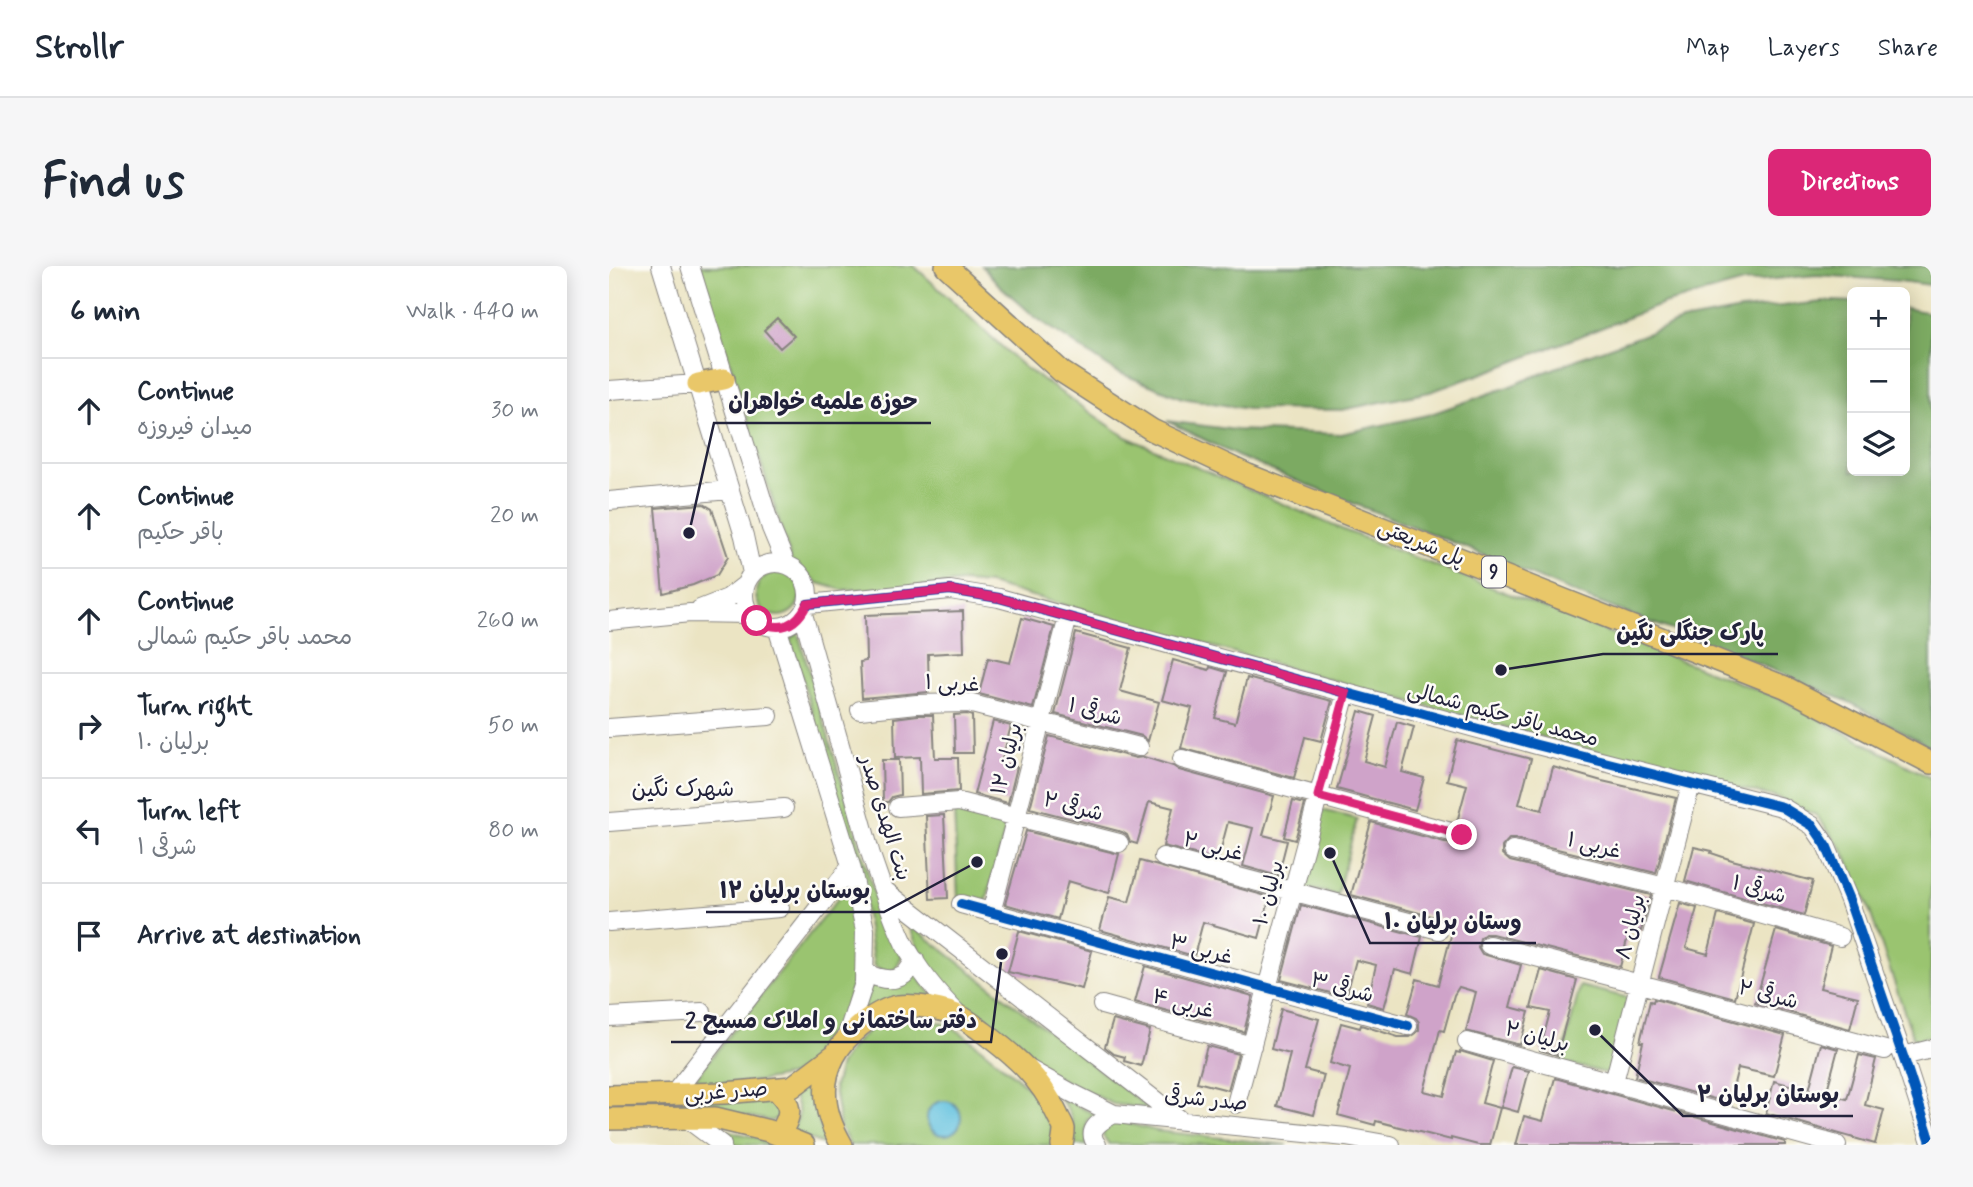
<!DOCTYPE html>
<html lang="en">
<head>
<meta charset="utf-8">
<style>
	:root { --surface:#fff; --page:#f6f6f7; --text:#1f2937; --muted:#747a83; --line:#e0e1e3; --accent:#db2777 }
	body { margin:0; font-family:Mynerve,"Playpen Sans Arabic",sans-serif; background:var(--page); color:var(--text) }
	.controls { position:absolute; right:21px; top:21px; display:grid; overflow:hidden; border-radius:10px; box-shadow:0 4px 18px #0003 }
	.controls button { width:63px; height:63px; display:grid; place-items:center; padding:0; border:0; border-bottom:2px solid var(--line); background:var(--surface); color:var(--text); font:35px sans-serif }
	.stop { position:absolute; width:21px; height:21px; margin:-16px; border:5px solid #db2777; border-radius:50%; background:#fff }
	.stop.end { background:#db2777; border-color:#fff; box-shadow:0 2px 7px #0008 }
	.list { margin:0; padding:0; list-style:none }
	h2 { display:flex; justify-content:space-between; align-items:center; height:91px; margin:0; padding:0 28px; font-size:30px }
	h2 small { font-size:23px; font-weight:400; color:var(--muted) }
	.list li { display:grid; grid-template-columns:46px 1fr auto; gap:21px; align-items:center; box-sizing:border-box; height:105px; padding:0 28px; border-top:2px solid var(--line) }
	.list b { display:block; font-size:26px; white-space:nowrap }
	.list p { margin:0; font-size:23px; white-space:nowrap; color:var(--muted) }
	.list em { font-size:23px; font-style:normal; color:var(--muted) }
	.icon { flex:none; width:38px; height:38px; fill:none; stroke:currentColor; stroke-width:2; stroke-linecap:round; stroke-linejoin:round }
	.map { position:relative; flex:none; width:1322px; height:879px; overflow:hidden; border-radius:10px }
	header { display:flex; align-items:center; gap:42px; box-sizing:border-box; height:98px; padding:0 35px; background:var(--surface); border-bottom:2px solid var(--line) }
	header strong { font-size:33px }
	nav { display:flex; gap:38px; margin-inline-start:auto; font-size:24px }
	.intro { display:flex; align-items:center; justify-content:space-between; box-sizing:border-box; height:168px; padding:0 42px }
	h1 { margin:0; font-size:49px }
	.button { padding:18px 32px; border-radius:10px; background:var(--accent); color:#fff; font-size:24px; font-weight:700 }
	main { display:flex; gap:42px; padding:0 42px }
	aside { flex:1; background:var(--surface); border-radius:10px; box-shadow:0 4px 18px #0003 }
	.map>svg:first-child { display:block }
</style>
</head>
<body>
<header>
<strong>Strollr</strong>
<nav><a>Map</a><a>Layers</a><a>Share</a></nav>
</header>
<div class="intro"><h1>Find us</h1><a class="button">Directions</a></div>
<main>
<aside>
<h2>6 min<small>Walk · 440 m</small></h2>
<ul class="list">
<li><svg class="icon" aria-label="ahead" viewBox="0 0 24 24"><path d="M12 20V5M6 11l6-6 6 6"/></svg><div><b>Continue</b><p>میدان فیروزه</p></div><em>30 m</em></li>
<li><svg class="icon" aria-label="ahead" viewBox="0 0 24 24"><path d="M12 20V5M6 11l6-6 6 6"/></svg><div><b>Continue</b><p>باقر حکیم</p></div><em>20 m</em></li>
<li><svg class="icon" aria-label="ahead" viewBox="0 0 24 24"><path d="M12 20V5M6 11l6-6 6 6"/></svg><div><b>Continue</b><p>محمد باقر حکیم شمالی</p></div><em>260 m</em></li>
<li><svg class="icon" aria-label="right" viewBox="0 0 24 24"><path d="M7 20v-9h11M14 6l5 5-5 5"/></svg><div><b>Turn right</b><p>برلیان ۱۰</p></div><em>50 m</em></li>
<li><svg class="icon" aria-label="left" viewBox="0 0 24 24"><path d="M17 20v-9H6M10 6l-5 5 5 5"/></svg><div><b>Turn left</b><p>۱ شرقی</p></div><em>80 m</em></li>
<li><svg class="icon" aria-label="arrive" viewBox="0 0 24 24"><path d="M6 21V4h12l-3 4 3 4H6"/></svg><div><b>Arrive at destination</b></div></li>
</ul>
</aside>
<div class="map">
<svg width="1322" height="879" viewBox="0 0 1322 879">
	<rect width="100%" height="100%" fill="#fdfcf7"/>
	<filter id="ink" filterUnits="userSpaceOnUse"><feTurbulence type="fractalNoise" baseFrequency=".0143" numOctaves="2"/><feDisplacementMap in="SourceGraphic" scale="14" xChannelSelector="R" yChannelSelector="G"/><feConvolveMatrix kernelMatrix="1 2 1 2 8 2 1 2 1" color-interpolation-filters="sRGB"/></filter>
	<filter id="wash" filterUnits="userSpaceOnUse"><feTurbulence type="fractalNoise" baseFrequency=".00686" numOctaves="4" result="noise"/><feDisplacementMap in="SourceGraphic" scale="28" xChannelSelector="R" yChannelSelector="G"/><feGaussianBlur stdDeviation="1.57" result="paint"/><feColorMatrix in="noise" values="0 0 0 0 0 0 0 0 0 0 0 0 0 0 0 0 0 1.4 0 .05"/><feComposite in="paint" operator="in"/></filter>
	<g filter="url(#wash)">
		<rect width="100%" height="100%" fill="#ebe4c3"/>
		<!-- green -->
		<path fill="#9ac470" stroke="#5e7356" stroke-width="2" d="M91,0H305L415,101L517,171L737,265L1172,433L1322,512V770L1305,774L1259,640L1234,584L1207,549L1170,532L1060,505L752,422L380,318L354,316L309,321L233,324L209,317L183,297Z
			M147 328a22 22 0 1 1 44 0a22 22 0 1 1-44 0Z
			M189,367L272,651L293,689L288,701L280,707L265,700L248,592L181,373Z
			M713,544L748,553L728,629L693,621Z
			M345,545L397,561L376,640L349,632Z
			M238,621L247,661L244,716L232,762L217,786L183,809L151,815L80,820Z
			M299,657L541,843L504,838L446,810L370,756L336,724L315,697Z
			M305,706L329,736L252,748L262,717C281,726 289,717 305,706Z
			M971,720L1020,732L1000,808L952,796Z
			M301,752C316,753 329,754 343,761C357,769 432,829 438,842C442,852 444,867 444,879H241L231,861L225,821L231,798L243,781L260,763L280,755Z
			M211,811C205,840 204,854 222,879H216L181,865C194,850 190,843 183,826Z
			M449,830L487,849L478,854L477,866L479,879H465C466,857 463,847 449,830Z
			M163,831L169,833L172,849L163,855L112,845L0,846V838Z
			M514,856L548,865L679,879L500,878L494,870L495,862L504,857Z
			M95,859L178,879H122Z"/>
		<!-- forest -->
		<path fill="#7baa62" stroke="#4e664e" stroke-width="2" d="M373,0H1322V19L1290,15L1208,9L1135,16L1054,38L886,103L821,126L733,144L639,143L573,132L506,105L426,51L390,19Z
			M1224,35L1243,36V205H1296V42L1322,47V481L1242,437L1124,387L980,333L856,281L728,231L630,191L558,155L627,164L732,168L819,149L899,121L976,90L1073,55L1132,44Z"/>
		<!-- water -->
		<path fill="#5fc0de" stroke="#40718c" stroke-width="2" d="M318 852a17 17 0 1 1 34 0a17 17 0 1 1-34 0Z"/>
		<g id="blocks">
			<!-- building -->
			<path fill="#cfa3c9" d="M168,52L185,70L171,82L155,64Z
				M95,238L103,243L119,291L108,309L84,319L54,327L46,242Z
				M354,345L355,386L319,388L320,426L253,432L251,396L257,395L256,349Z
				M413,352L445,361L424,442L370,428L379,392L401,397Z
				M467,367L522,382L511,425L550,436L539,475L533,470L446,448Z
				M564,394L600,404L601,401L618,406L606,452L626,457L638,412L723,435L712,475L696,471L685,512L572,482L583,442L553,434Z
				M750,445L767,450L755,495L776,501L788,456L805,461L793,506L815,512L806,544L728,523Z
				M358,448L363,450L364,487H346L345,449Z
				M309,449H324L326,492H349L350,525L312,528L311,491L286,492L285,452Z
				M384,455L402,460L392,497L408,501L399,537L365,528Z
				M440,470L527,492L535,491L564,500L570,504L665,530L654,569L678,575L669,610L634,600L644,562L619,556L609,594L554,580L564,542L540,536L528,578L521,576L518,569L513,566L421,542Z
				M848,474L922,493L910,538L933,544L944,501L993,515L1067,532L1047,607L907,573H900L893,581V588L901,595L1042,629L1032,665L1021,662L1011,701L883,668H876L871,672L869,681L873,688L912,699L901,741L920,746L911,779L857,765L867,726L850,721L845,729L835,765L831,764L815,825L835,830L847,786L851,787V785L884,795L873,837L891,842L881,879H869L842,872V874L767,855L766,859L729,849L741,803L721,797L732,757L751,762L752,759L789,771H801L806,768L810,764V756L807,752L798,748L808,713L829,719L844,662L841,661L838,656L833,653L742,629L762,556L850,580H857L861,577L864,567L861,562L848,556L858,519L838,514Z
				M273,494H290L291,529L283,531L279,536H274Z
				M684,535L696,538L686,574L675,571Z
				M335,549L339,632L321,633L317,550Z
				M417,565L510,588L500,627L459,615L449,653L396,638Z
				M1085,581L1103,585L1102,587L1123,594L1204,615L1195,649L1076,615Z
				M531,595L661,631L650,672L594,656L585,690L491,664L500,631L520,636Z
				M1071,637L1088,642L1077,682L1099,688L1109,648L1145,658L1126,732L1050,711Z
				M692,639L813,671L804,708L786,703L775,742L758,737L767,699L747,694L737,731L672,714Z
				M1167,664L1222,680L1211,722L1249,731L1241,763L1146,737Z
				M410,665L483,685L473,723L399,706Z
				M536,700L644,730L635,766L526,736Z
				M932,704L968,714L948,789L931,784L941,746L922,742Z
				M1045,733L1176,769L1165,810L1129,802L1120,837L1026,811L1034,776H1031L1041,735L1044,736Z
				M672,743L710,753L696,804L715,809L705,849L668,840L681,788L662,783Z
				M504,754L541,764L532,800L515,795L516,791L505,788L496,781Z
				M1212,778L1229,783L1217,828L1238,833L1250,789L1267,793L1256,839L1275,844L1266,878L1157,847L1165,815L1200,824Z
				M598,780L629,788L619,824L588,816Z
				M903,801L920,805L909,846L892,841Z
				M946,812L1176,876V879H907L915,850L934,855Z"/>
		</g>
	</g>
	<g filter="url(#ink)">
		<use href="#blocks" fill-opacity="0" stroke="#86837f" stroke-width="2"/>
		<g fill="none" stroke-linecap="round" stroke-linejoin="round">
			<defs>
				<path id="minor" d="M52,0L135,270L143,307
					M81,0L162,262L177,298
					M0,124L89,118
					M0,235L120,224
					M135 329a32 32 0 1 1 64 0a32 32 0 1 1-64 0Z
					M199,338L341,324L390,332L928,479L1173,541L1204,560L1217,579L1240,634L1297,799L1322,876
					M91,343L119,332L136,319
					M194,348L262,589C272,618 282,649 295,677C309,704 331,730 352,751
					M0,355L81,347L140,348
					M168,361L242,600L256,664L255,717L237,772
					M251,444L308,438L359,437L530,481
					M0,462L160,450
					M573,493L853,569
					M289,541L350,536L510,577
					M0,556L175,542
					M904,584L1056,621L1231,671
					M554,591L830,664
					M274,623L573,855
					M352,638L799,760
					M382,647L459,351
					M0,656L171,642
					M880,679L1031,718L1276,784
					M255,706C267,712 283,717 295,709C299,706 303,698 306,694
					M493,739L643,780
					M0,751L93,746
					M858,776L1228,879
					M1294,790L1322,783
					M420,803L461,826L505,848L737,871L782,879
					M1005,816L1082,518
					M64,829L242,600
					M627,838L737,427
					M77,852L113,879
					M488,879C476,863 492,855 505,848"/>
				<path id="major" d="M337,0L453,106L543,164L639,209L1176,421L1322,497
					M89,118L115,113
					M167,823C185,841 182,849 170,869
					M0,830L116,827L183,821L224,790
					M0,853L106,852L160,865L195,879
					M233,879C207,835 211,793 251,760C261,752 276,742 289,740C306,738 336,743 352,751C359,754 367,761 374,766C406,790 431,811 448,848C450,853 454,858 455,863C455,868 454,874 453,879"/>
			</defs>
			<!-- minor casing -->
			<use href="#minor" stroke="#86837f" stroke-width="20"/>
			<!-- major casing -->
			<use href="#major" stroke="#86837f" stroke-width="24"/>
			<!-- minor -->
			<use href="#minor" stroke="#fff" stroke-width="18"/>
			<!-- major -->
			<use href="#major" stroke="#e9c769" stroke-width="21"/>
			<defs>
				<path id="cycleway" d="M199,338L341,324L390,332L928,479L1173,541L1204,560L1217,579L1240,634L1297,799L1322,876
					M352,638L799,760"/>
			</defs>
			<!-- cycleway casing -->
			<use href="#cycleway" stroke="#fdfcf7" stroke-width="15"/>
			<!-- cycleway -->
			<use href="#cycleway" stroke="#0057b8" stroke-width="10"/>
		</g>
	</g>
	<g fill="none" stroke-linecap="round" stroke-linejoin="round" filter="url(#ink)">
		<!-- route -->
		<path stroke="#db2777" stroke-width="9" d="M148,355C171,366 187,361 198,338L341,324L390,332L737,427L709,530L853,569"/>
	</g>
	<g text-anchor="middle" dominant-baseline="central" stroke-width="5" stroke-linejoin="round" paint-order="stroke">
		<!-- shield labels -->
		<rect fill="#fdfcf7" stroke="#646373" stroke-width="2" x="873" y="290.5" width="24" height="31" rx="5"/>
		<g font-size="19" font-weight="bold" fill="#22223b">
			<text x="885" y="306">9</text>
		</g>
		<!-- street labels -->
		<g font-size="21" fill="#22223b" stroke="#fdfcf7">
			<text transform="translate(812 277) rotate(22)">پل شریعتی</text>
			<text transform="translate(343 418) rotate(3)">۱ غربی</text>
			<text transform="translate(486 446) rotate(15)">۱ شرقی</text>
			<text transform="translate(894 449) rotate(15)">محمد باقر حکیم شمالی</text>
			<text transform="translate(398 493) rotate(-76)">برلیان ۱۲</text>
			<text transform="translate(464 541) rotate(15)">۲ شرقی</text>
			<text transform="translate(276 552) rotate(73)">بنت الهدی صدر</text>
			<text transform="translate(985 580) rotate(14)">۱ غربی</text>
			<text transform="translate(604 581) rotate(15)">۲ غربی</text>
			<text transform="translate(1150 624) rotate(16)">۱ شرقی</text>
			<text transform="translate(660 627) rotate(-75)">برلیان ۱۰</text>
			<text transform="translate(1022 661) rotate(-76)">برلیان ۸</text>
			<text transform="translate(592 684) rotate(15)">۳ غربی</text>
			<text transform="translate(733 722) rotate(15)">۳ شرقی</text>
			<text transform="translate(1159 729) rotate(15)">۲ شرقی</text>
			<text transform="translate(574 738) rotate(15)">۴ غربی</text>
			<text transform="translate(928 771) rotate(15)">برلیان ۲</text>
			<text transform="translate(117 826) rotate(-4)">صدر غربی</text>
			<text transform="translate(597 834) rotate(6)">صدر شرقی</text>
		</g>
		<!-- neighbourhood labels -->
		<g font-size="23" fill="#22223b" stroke="#fdfcf7">
			<text x="74" y="524">شهرک نگین</text>
		</g>
	</g>
	<!-- callouts -->
	<path fill="none" stroke="#22223b" stroke-width="2.5" d="M80 267L105 157H322M892 404L994 388H1169M368 596L275 646H97M721 587L761 677H927M393 688L382 776H62M986 764L1074 850H1244"/>
	<g fill="#22223b" stroke="#fdfcf7" stroke-width="2.5">
		<circle cx="80" cy="267" r="7"/>
		<circle cx="892" cy="404" r="7"/>
		<circle cx="368" cy="596" r="7"/>
		<circle cx="721" cy="587" r="7"/>
		<circle cx="393" cy="688" r="7"/>
		<circle cx="986" cy="764" r="7"/>
	</g>
	<g font-size="23" text-anchor="middle" font-weight="bold" fill="#22223b" stroke="#fdfcf7" stroke-width="5" stroke-linejoin="round" paint-order="stroke">
		<text x="214" y="143">حوزه علمیه خواهران</text>
		<text x="1081" y="374">پارک جنگلی نگین</text>
		<text x="186" y="632">بوستان برلیان ۱۲</text>
		<text x="844" y="663">وستان برلیان ۱۰</text>
		<text x="222" y="762">دفتر ساختمانی و املاک مسیح 2</text>
		<text x="1159" y="836">بوستان برلیان ۲</text>
	</g>
</svg>
<div class="controls">
<button>+</button>
<button>−</button>
<button><svg class="icon" aria-label="layers" viewBox="0 0 24 24"><path d="M12 4l9 5-9 5-9-5zM3 14l9 5 9-5"/></svg></button>
</div>
<div class="stop" style="left:148px;top:355px"></div>
<div class="stop end" style="left:853px;top:569px"></div>
</div>
</main>
</body>
</html>
